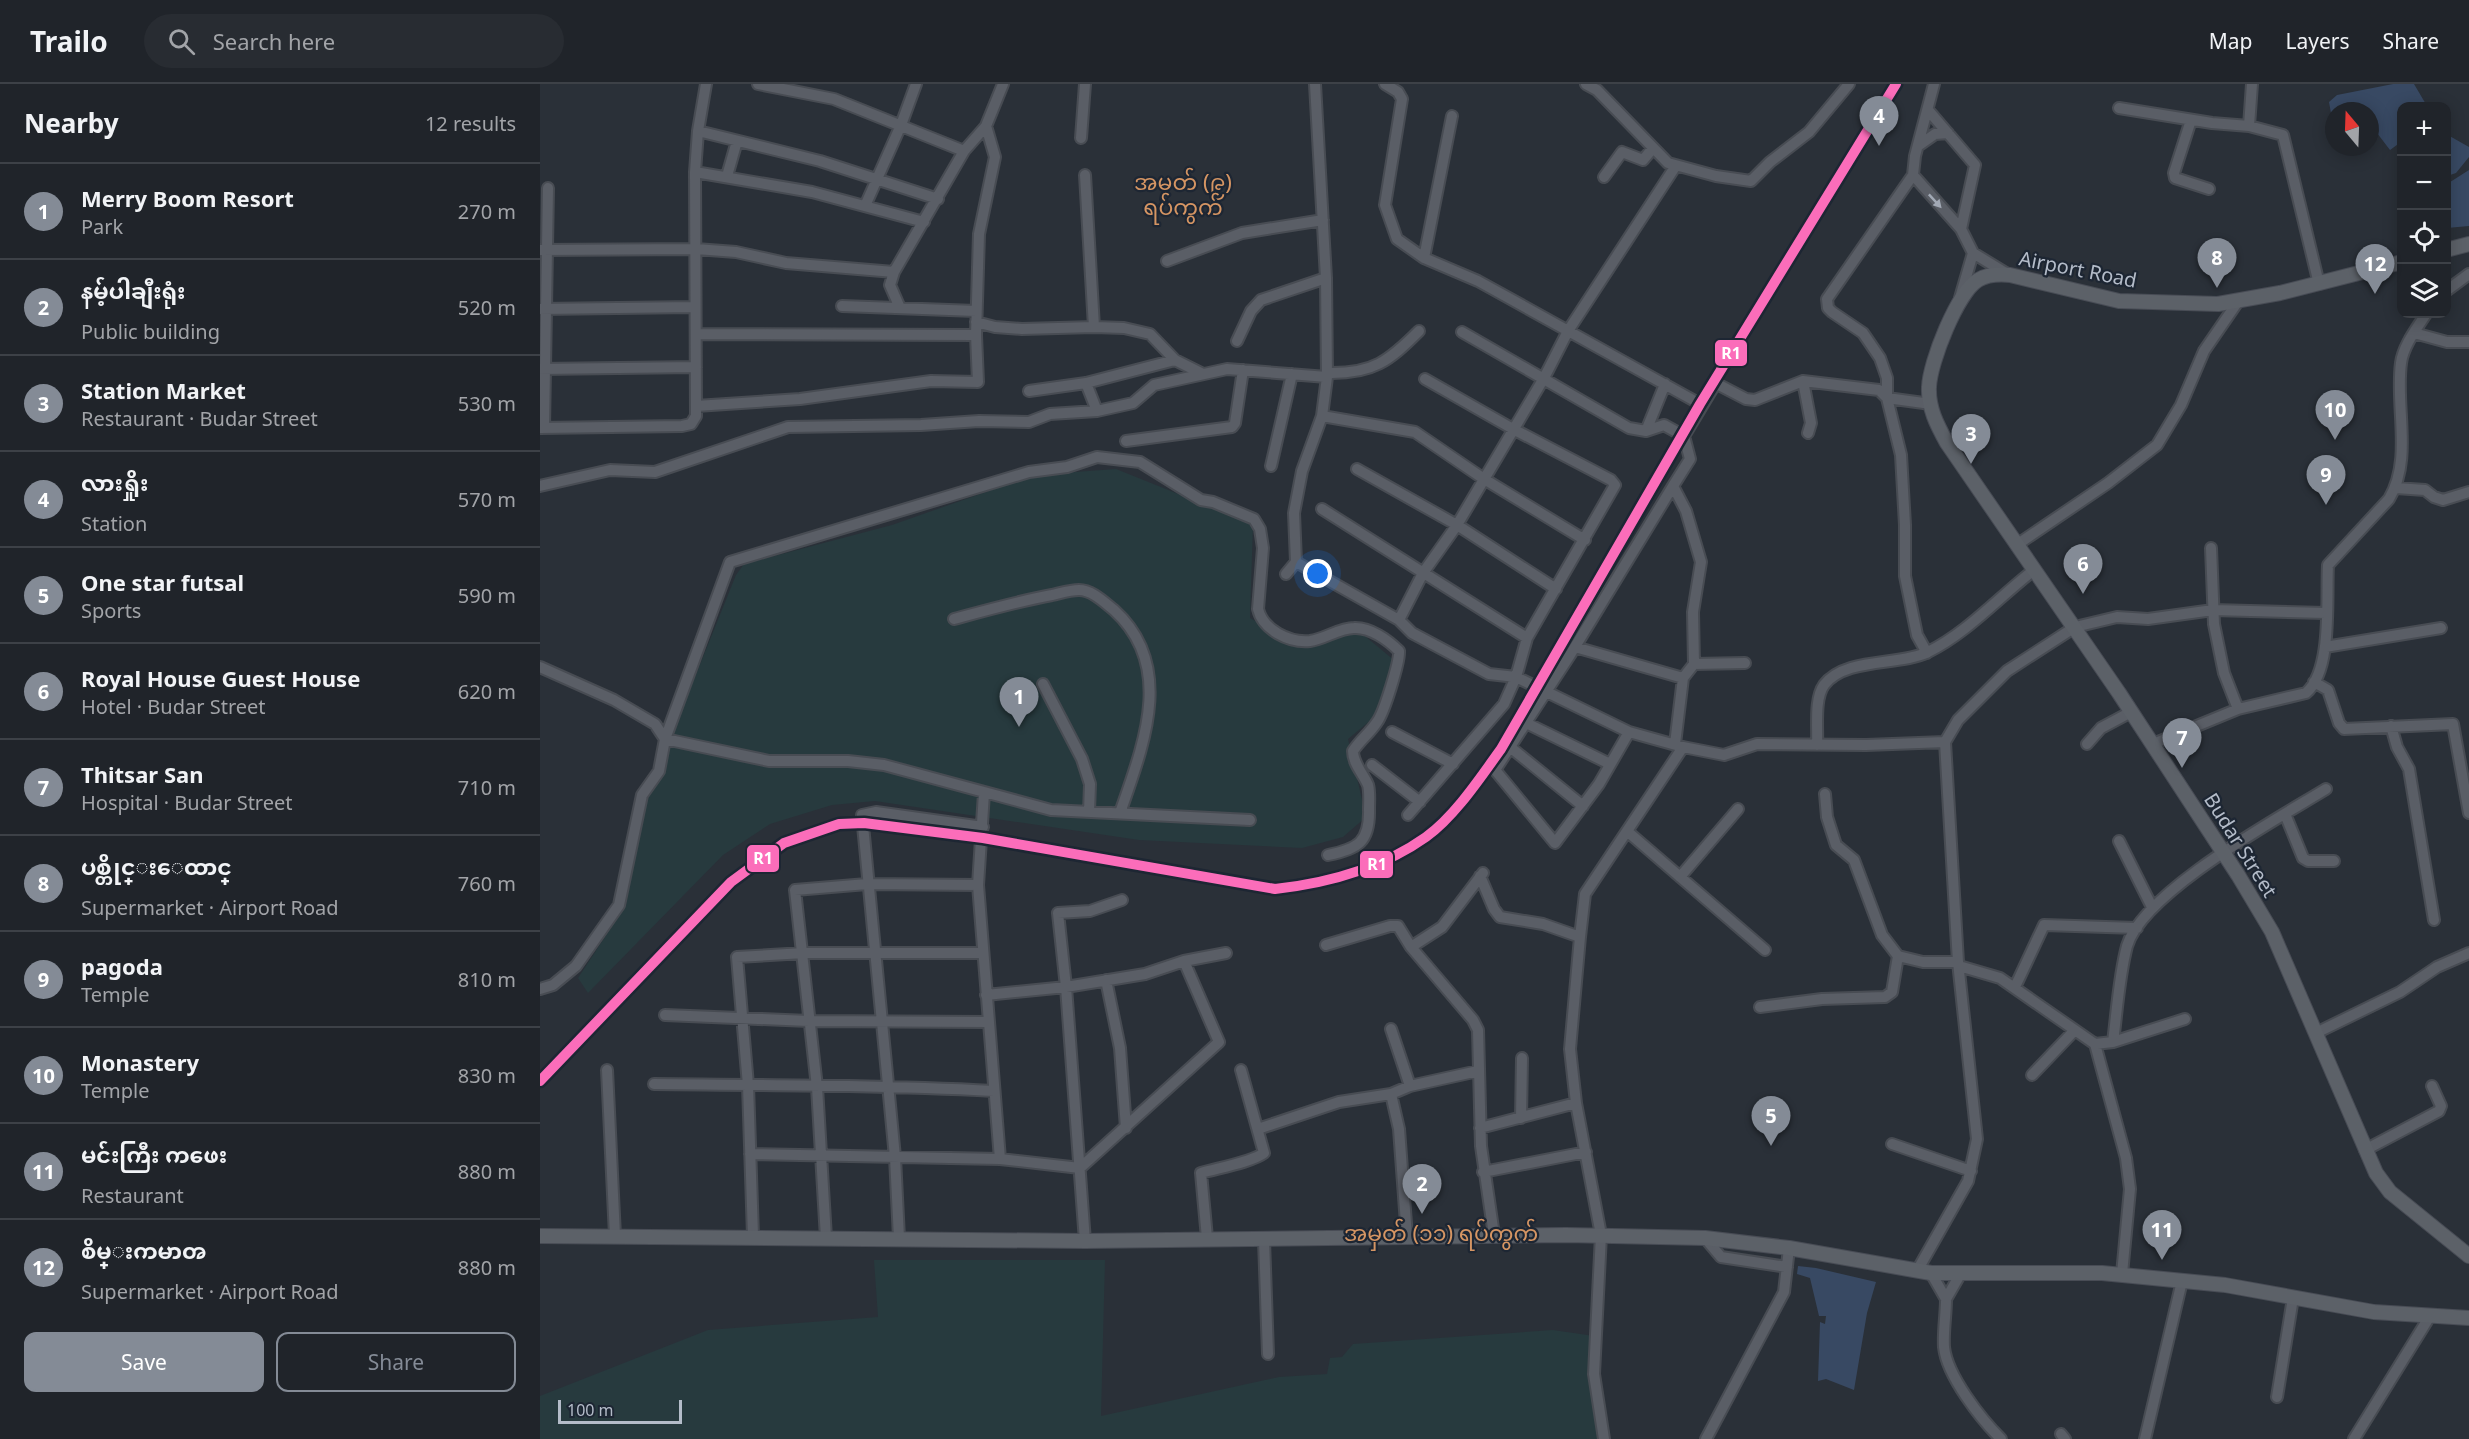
<!DOCTYPE html>
<html lang="en">
<head>
<meta charset="utf-8">
<style>
	:root { --surface:#20242a; --page:#282c32; --text:#f1f3f6; --muted:#a2a4a8; --line:#3d4147; --accent:#848b96 }
	body { margin:0; font-family:"Noto Sans","Noto Sans Myanmar",sans-serif; background:var(--page); color:var(--text) }
	.controls { position:absolute; right:18px; top:18px; display:grid; overflow:hidden; border-radius:12px; box-shadow:0 3px 15px #0003 }
	.controls button { width:54px; height:54px; display:grid; place-items:center; padding:0; border:0; border-bottom:2px solid var(--line); background:var(--surface); color:var(--text); font:30px sans-serif }
	.compass { position:absolute; left:1785px; top:18px; width:54px; height:54px; border-radius:50%; background:var(--surface); box-shadow:0 3px 15px #0003; rotate:341deg }
	.scale { position:absolute; left:18px; bottom:15px; width:124px; box-sizing:border-box; padding-left:6px; border:3px solid #b4bcc9; border-top:0; font-size:16px; line-height:21px; white-space:nowrap; color:#b4bcc9; -webkit-text-stroke:4px #1d2633; paint-order:stroke }
	.you { position:absolute; left:778px; top:490px; width:21px; height:21px; margin:-15px; border:4px solid #fff; border-radius:50%; background:#1a73e8; box-shadow:0 0 0 9px #1a73e833 }
	.badge { display:grid; place-items:center; width:39px; height:39px; border-radius:50%; background:var(--accent); color:#fff; font-size:20px; font-weight:700 }
	.pin { position:absolute; translate:-50% -50px; filter:drop-shadow(0 2px 3px #0008) }
	.pin::after { content:''; position:absolute; top:32px; width:21px; height:18px; background:inherit; clip-path:polygon(0 0,100% 0,50% 100%) }
	.list { margin:0; padding:0; list-style:none }
	h2 { display:flex; justify-content:space-between; align-items:center; height:78px; margin:0; padding:0 24px; font-size:26px }
	h2 small { font-size:20px; font-weight:400; color:var(--muted) }
	.list li { display:grid; grid-template-columns:39px 1fr auto; gap:18px; align-items:center; box-sizing:border-box; height:96px; padding:0 24px; border-top:2px solid var(--line) }
	.list b { display:block; font-size:22px; white-space:nowrap }
	.list p { margin:0; font-size:20px; white-space:nowrap; color:var(--muted) }
	.list em { font-size:20px; font-style:normal; color:var(--muted) }
	.actions { display:flex; gap:12px; padding:18px 24px }
	.actions a { flex:1; padding:14px 0; border:2px solid var(--accent); border-radius:12px; text-align:center; font-size:21px; color:var(--accent) }
	.actions .main { background:var(--accent); color:#fff }
	.icon { flex:none; width:33px; height:33px; fill:none; stroke:currentColor; stroke-width:2; stroke-linecap:round; stroke-linejoin:round }
	.map { position:relative; flex:none; width:1929px; height:1355px; overflow:hidden }
	header { display:flex; align-items:center; gap:36px; box-sizing:border-box; height:84px; padding:0 30px; background:var(--surface); border-bottom:2px solid var(--line) }
	header strong { font-size:28px }
	nav { display:flex; gap:33px; margin-inline-start:auto; font-size:21px }
	.search { width:420px; height:54px; background:var(--page); display:flex; align-items:center; gap:15px; box-sizing:border-box; padding:0 21px; border-radius:33px; color:var(--muted); font-size:22px }
	main { display:flex }
	aside { flex:1; background:var(--surface) }
	.map>svg:first-child { display:block }
</style>
</head>
<body>
<header>
<strong>Trailo</strong>
<div class="search"><svg class="icon" aria-label="search" viewBox="0 0 24 24"><circle cx="10" cy="10" r="6"/><path d="M15 15l6 6"/></svg>Search here</div>
<nav><a>Map</a><a>Layers</a><a>Share</a></nav>
</header>
<main>
<aside>
<h2>Nearby<small>12 results</small></h2>
<ul class="list">
<li><span class="badge">1</span><div><b>Merry Boom Resort</b><p>Park</p></div><em>270 m</em></li>
<li><span class="badge">2</span><div><b>နမ့်ပါချီးရုံး</b><p>Public building</p></div><em>520 m</em></li>
<li><span class="badge">3</span><div><b>Station Market</b><p>Restaurant · Budar Street</p></div><em>530 m</em></li>
<li><span class="badge">4</span><div><b>လားရှိုး</b><p>Station</p></div><em>570 m</em></li>
<li><span class="badge">5</span><div><b>One star futsal</b><p>Sports</p></div><em>590 m</em></li>
<li><span class="badge">6</span><div><b>Royal House Guest House</b><p>Hotel · Budar Street</p></div><em>620 m</em></li>
<li><span class="badge">7</span><div><b>Thitsar San</b><p>Hospital · Budar Street</p></div><em>710 m</em></li>
<li><span class="badge">8</span><div><b>ပစ္တိုင္းေထာင္</b><p>Supermarket · Airport Road</p></div><em>760 m</em></li>
<li><span class="badge">9</span><div><b>pagoda</b><p>Temple</p></div><em>810 m</em></li>
<li><span class="badge">10</span><div><b>Monastery</b><p>Temple</p></div><em>830 m</em></li>
<li><span class="badge">11</span><div><b>မင်းကြီး ကဖေး</b><p>Restaurant</p></div><em>880 m</em></li>
<li><span class="badge">12</span><div><b>စိမ္းကမာၻ</b><p>Supermarket · Airport Road</p></div><em>880 m</em></li>
</ul>
<div class="actions"><a class="main">Save</a><a>Share</a></div>
</aside>
<div class="map">
<svg width="1929" height="1355" viewBox="0 0 1929 1355">
	<rect width="100%" height="100%" fill="#2a3038"/>
	<!-- green -->
	<path fill="#273a3e" d="M576,385L713,440L710,534L745,554L820,548L855,577L837,631L808,655L826,733L803,753L762,764L599,756L335,717L292,721L230,740L183,771L48,909L38,894L86,821L105,717L196,491L204,480L352,441L494,391Z
		M334,1176H565L561,1332L739,1293L787,1290L790,1274L802,1273L813,1260L1013,1246L1054,1252L1061,1355H0V1312L168,1246L338,1233Z"/>
	<!-- water -->
	<path fill="#384963" d="M1853,0H1874L1887,22H1862L1861,58L1850,66L1837,49H1830V27H1794V46L1789,18L1797,11Z
		M1906,50L1929,63V73L1916,89L1907,92Z
		M1929,86V142L1907,144V100Z
		M1258,1182L1276,1184L1336,1198L1327,1229L1314,1306L1286,1295L1278,1297L1280,1238L1285,1240L1286,1232H1279L1270,1194L1257,1190Z"/>
	<g fill="none" stroke-linecap="round" stroke-linejoin="round">
		<defs>
			<path id="minor" d="M218,0L294,15L424,67
				M845,0L858,8L862,15L845,121L857,155L884,174L938,197L1162,321
				M1046,0L1057,6L1128,79L1176,92L1211,97L1230,78L1269,48L1309,0
				M1394,0L1375,72L1373,91L1421,145L1433,169L1420,214
				M1579,24L1672,39L1709,42L1743,51L1779,200
				M1388,26L1435,81L1421,145
				M1651,36L1634,89L1635,94L1669,105
				M1709,42L1712,0
				M158,47L280,77L398,115
				M541,54L545,0
				M1378,62L1395,50L1408,49
				M1135,83L1028,247L1004,294L917,441L883,489L859,536L872,549L949,590L976,593L1089,648L1143,663L1184,671L1217,660L1326,661L1405,658
				M155,88L272,108L384,138
				M545,91L554,243
				M1373,91L1287,215L1288,224L1292,228L1323,249L1340,274L1347,294V314L1361,371L1365,441V492L1377,551L1387,569
				M187,92L197,57
				M1064,93L1082,68L1103,76L1113,64
				M325,122L361,41L376,0
				M0,166L156,165L196,168L246,179L354,188L424,67L446,42L463,0
				M1433,169L1469,191
				M884,174L912,32
				M627,177L702,149L783,136
				M354,188L350,201L360,224
				M1906,207L1929,190
				M302,222L436,227
				M0,225L154,223
				M436,238L455,243L482,245L554,243L584,244L610,250L635,276L661,289
				M922,248L1089,344L1106,347L1124,341L1144,352
				M1874,249L1907,258H1929
				M156,250L436,251L439,150L455,73L446,42
				M697,257L711,227L721,216L786,194
				M0,285L156,283
				M788,289C833,290 849,277 879,247
				M1263,297L1271,339L1268,349
				M489,307L546,299L635,276
				M156,322L260,315L391,297L438,298L436,251
				M557,327L593,319L614,301L687,285L787,293L786,194L775,0
				M782,332L875,348L944,395L1045,456
				M0,344L142,342L151,340L156,332L155,88L158,47L166,0
				M4,344L8,104
				M1106,347L1125,300
				M586,357L692,343L695,339L703,286
				M731,382L752,290
				M817,385L917,441L1016,505
				M0,402L70,386L115,388L248,343L381,341L439,337L489,338L510,330L557,327L546,299
				M1856,404L1885,406L1894,413L1903,416L1929,408
				M782,425L987,554
				M1478,460L1568,399L1617,361L1641,321L1664,267L1699,216
				M1671,464L1674,540L1684,589L1698,625
				M756,478L859,536
				M746,490L756,478L754,429L762,387L782,332L787,293
				M414,535C447,526 479,517 512,511C521,509 530,506 539,506C552,506 564,518 574,526C636,582 603,662 580,729
				M1035,563L1143,594
				M1785,563L1901,544
				M1154,580L1205,579
				M0,583L74,616L115,640L125,655L119,687L102,711L79,821L36,882L13,901L0,905
				M1774,598L1788,606L1799,639L1804,645L1913,640L1929,729
				M503,600L542,675L550,700L549,728
				M986,639L1070,680
				M1851,642L1857,663L1869,685L1894,836
				M852,648L913,680
				M1089,648L1059,700L1015,759L955,686L1030,571L1133,402
				M1135,660L1143,594L1154,580L1153,528L1161,478L1146,427L1133,402L1150,375L1144,352L1174,302L1179,301L1206,315L1215,316L1263,297L1339,306L1347,314L1391,320
				M1547,660L1561,644L1591,628
				M1613,660L1698,625L1766,609C1793,586 1786,514 1788,481L1849,415C1873,375 1855,323 1861,279C1863,262 1877,244 1886,230
				M1277,661C1278,644 1274,615 1284,601C1305,573 1360,582 1388,568C1427,549 1460,512 1494,486
				M970,663L1043,722
				M832,681L880,718
				M444,709L438,801L460,1075
				M1285,710L1287,733L1296,761L1314,776L1342,851L1358,872L1383,878H1418
				M1745,730L1763,774L1768,777H1794
				M868,731L964,620L976,593L987,554L1075,401L1071,396L973,345L885,295
				M710,736L511,726L344,681L308,677H229L125,655L190,478L489,388L527,383L557,373L600,378L661,416L673,418L714,435L720,445L723,464L718,525C723,546 749,559 770,557C785,555 799,544 814,544C830,543 848,556 859,567C860,577 844,629 837,638C830,649 820,656 813,667C813,680 823,689 828,701C830,708 829,718 829,725C830,758 818,765 788,771
				M1088,748L1225,866
				M1579,757L1612,823
				M940,792L954,825L960,833L1003,840L1040,853
				M1140,793L1198,725
				M786,861L850,842H858L871,863L933,936L938,946L941,1062L954,1151
				M871,863L902,843L943,789
				M1419,882L1460,894L1555,960L1573,958L1645,935
				M566,896L580,964L586,1044
				M1475,903L1504,841L1597,844
				M446,911L526,903L605,890L644,877L686,869
				M1220,923L1282,915L1345,913L1352,908L1358,872
				M125,931L269,937L449,938
				M851,945L870,1002
				M1776,949L1860,908L1897,883L1929,869
				M1573,958C1577,927 1579,892 1587,862C1603,808 1737,735 1786,705
				M1555,960L1586,1074L1590,1105L1582,1190
				M67,986L75,1152
				M1492,991L1534,947
				M114,1000C227,1001 341,1001 454,1007
				M851,1010L859,1045L867,1153
				M981,1034L982,974
				M940,1044L1036,1019
				M718,1045L799,1018L851,1010L870,1002L938,987
				M1352,1060L1431,1087
				M1825,1066L1899,1027L1901,1022L1892,1002
				M210,1070L460,1075L540,1084L679,958L644,877
				M943,1088L1046,1068
				M213,1152L208,1001L197,873L264,869H443
				M286,1154L277,1003L255,806L327,800L438,801
				M359,1154L355,1073L322,731L336,728L443,743
				M667,1154L661,1089C678,1084 712,1078 724,1069L701,986
				M1165,1154L1181,1173L1247,1183
				M724,1156L728,1270
				M545,1157L526,903L518,829L550,827L582,816
				M1377,1187L1428,1097L1437,1055L1418,878L1405,658L1418,636L1467,587L1535,543L1577,533L1608,535L1673,526L1786,529
				M1391,1189L1406,1215L1421,1189
				M1406,1215C1406,1231 1403,1247 1404,1263C1407,1292 1441,1335 1461,1355
				M1737,1313L1753,1214
				M1521,1350L1525,1355
				M1064,1355L1054,1290L1061,1151L1036,1019L1030,965L1040,853L1045,810L1143,663
				M1166,1355L1244,1208L1249,1164
				M1605,1355L1642,1197
				M1814,1355L1890,1232"/>
			<path id="major" d="M1906,166L1929,160
				M1862,178L1740,209L1678,220L1579,217L1470,191C1459,190 1448,190 1438,196C1417,209 1390,278 1389,303C1388,324 1397,341 1407,359L1579,609L1698,791L1732,848L1836,1089L1850,1108L1929,1172
				M0,1152L545,1157L1026,1151L1165,1154L1249,1164L1391,1189H1562L1685,1201L1834,1228L1929,1234"/>
		</defs>
		<!-- minor casing -->
		<use href="#minor" stroke="#484c53" stroke-width="14"/>
		<!-- major casing -->
		<use href="#major" stroke="#484c55" stroke-width="16"/>
		<!-- minor -->
		<use href="#minor" stroke="#5a5e66" stroke-width="10"/>
		<!-- major -->
		<use href="#major" stroke="#5c6168" stroke-width="14"/>
		<defs>
			<path id="rail-1" d="M0,997L191,798L244,759L299,740L324,739L443,754L735,805C789,799 841,785 886,753C915,732 940,694 961,665L1160,320L1356,0"/>
		</defs>
		<!-- rail-1 casing -->
		<use href="#rail-1" stroke="#1d2633" stroke-width="15"/>
		<!-- rail-1 -->
		<use href="#rail-1" stroke="#fb6dba" stroke-width="10"/>
	</g>
	<!-- one-way arrows -->
	<defs><path id="oneway-solid" d="M-6-.8H1V-3.2L6.5 0L1 3.2V.8H-6Z" transform="scale(1.5)"/></defs>
	<use fill="#a2a9b5" href="#oneway-solid" transform="translate(1395 117) rotate(47)"/>
	<g text-anchor="middle" dominant-baseline="central" stroke-width="4.5" stroke-linejoin="round" paint-order="stroke">
		<!-- street labels -->
		<g font-size="20" fill="#b4bcc9" stroke="#1d2633">
			<text transform="translate(1538 185) rotate(11)">Airport Road</text>
			<text transform="translate(1701 761) rotate(58)">Budar Street</text>
		</g>
		<!-- quarter labels -->
		<g font-size="22" fill="#d59563" stroke="#1d2633">
			<text x="643" y="97">အမှတ် (၉)<tspan x="643" dy="25">ရပ်ကွက်</tspan></text>
			<text x="901" y="1148">အမှတ် (၁၁) ရပ်ကွက်</text>
		</g>
	</g>
	<g stroke="#1d2633" stroke-width="2">
		<rect x="1174" y="255" width="34" height="28" rx="6" fill="#fb6dba"/>
		<rect x="206" y="760" width="34" height="29" rx="6" fill="#fb6dba"/>
		<rect x="819" y="766" width="35" height="29" rx="6" fill="#fb6dba"/>
	</g>
	<g font-size="16" text-anchor="middle" font-weight="bold" fill="#fff">
		<text x="1191" y="275">R1</text>
		<text x="223" y="780">R1</text>
		<text x="837" y="786">R1</text>
	</g>
</svg>
<div class="controls">
<button>+</button>
<button>−</button>
<button><svg class="icon" aria-label="locate" viewBox="0 0 24 24"><circle cx="12" cy="12" r="6"/><path d="M12 2v4M12 18v4M2 12h4M18 12h4"/></svg></button>
<button><svg class="icon" aria-label="layers" viewBox="0 0 24 24"><path d="M12 4l9 5-9 5-9-5zM3 14l9 5 9-5"/></svg></button>
</div>
<svg class="compass" viewBox="-18 -18 36 36"><path d="M0-13l5 13h-10z" fill="#e53935"/><path d="M0 13l5-13h-10z" fill="#a2a4a8"/></svg>
<div class="scale">100 m</div>
<div class="you"></div>
<div class="pin badge" style="left:479px;top:643px">1</div>
<div class="pin badge" style="left:882px;top:1130px">2</div>
<div class="pin badge" style="left:1431px;top:380px">3</div>
<div class="pin badge" style="left:1339px;top:62px">4</div>
<div class="pin badge" style="left:1231px;top:1062px">5</div>
<div class="pin badge" style="left:1543px;top:510px">6</div>
<div class="pin badge" style="left:1642px;top:684px">7</div>
<div class="pin badge" style="left:1677px;top:204px">8</div>
<div class="pin badge" style="left:1786px;top:421px">9</div>
<div class="pin badge" style="left:1795px;top:356px">10</div>
<div class="pin badge" style="left:1622px;top:1176px">11</div>
<div class="pin badge" style="left:1835px;top:210px">12</div>
</div>
</main>
</body>
</html>
